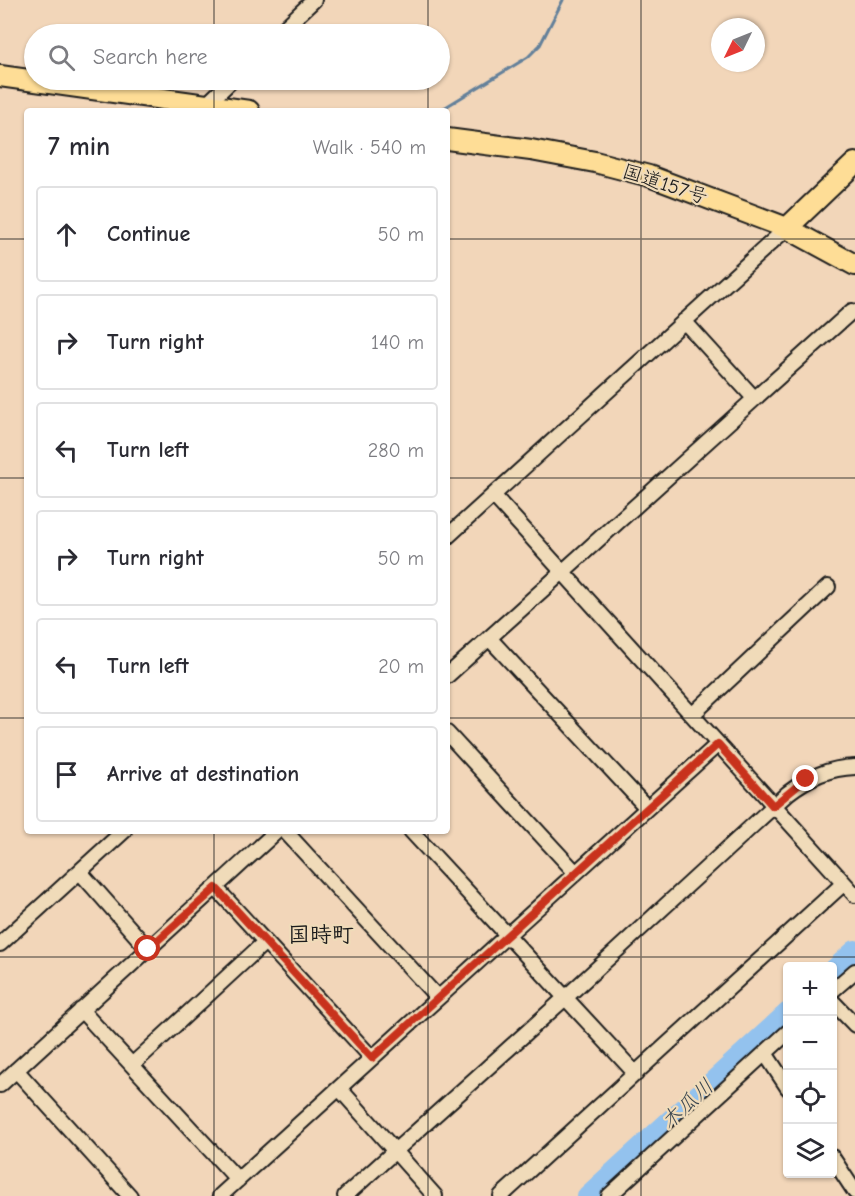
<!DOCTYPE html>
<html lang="en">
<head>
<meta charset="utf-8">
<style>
	:root { --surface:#fff; --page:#f2f2f3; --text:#2b2b33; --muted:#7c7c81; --line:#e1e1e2 }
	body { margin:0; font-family:"Comic Neue","Klee One",sans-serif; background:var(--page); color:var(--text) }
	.controls { position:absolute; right:18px; bottom:18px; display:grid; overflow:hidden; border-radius:6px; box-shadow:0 2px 4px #0004 }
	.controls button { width:54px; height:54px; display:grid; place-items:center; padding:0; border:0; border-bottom:2px solid var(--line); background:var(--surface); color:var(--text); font:30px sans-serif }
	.compass { position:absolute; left:711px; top:18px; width:54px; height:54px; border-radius:50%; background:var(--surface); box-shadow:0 2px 4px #0004; rotate:227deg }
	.stop { position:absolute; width:18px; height:18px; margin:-14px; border:4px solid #c8321e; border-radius:50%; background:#fff }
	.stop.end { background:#c8321e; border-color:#fff; box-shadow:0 2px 6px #0008 }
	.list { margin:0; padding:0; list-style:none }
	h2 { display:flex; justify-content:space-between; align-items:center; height:78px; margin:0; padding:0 24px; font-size:26px }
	h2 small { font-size:20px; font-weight:400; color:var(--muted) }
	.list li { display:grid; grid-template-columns:39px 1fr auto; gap:18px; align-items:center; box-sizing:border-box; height:96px; margin:0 12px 12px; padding:0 12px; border:2px solid var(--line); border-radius:6px }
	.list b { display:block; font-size:22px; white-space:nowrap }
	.list em { font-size:20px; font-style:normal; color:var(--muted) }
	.icon { flex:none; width:33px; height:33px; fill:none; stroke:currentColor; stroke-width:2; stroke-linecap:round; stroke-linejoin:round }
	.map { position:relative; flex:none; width:855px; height:1196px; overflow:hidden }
	.search { position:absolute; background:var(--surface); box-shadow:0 2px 4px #0004; left:24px; top:24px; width:426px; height:66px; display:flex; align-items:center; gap:15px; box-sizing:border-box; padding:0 21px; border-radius:33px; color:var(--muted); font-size:22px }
	.panel { position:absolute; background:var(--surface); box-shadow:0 2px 4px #0004; left:24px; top:108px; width:426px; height:726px; border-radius:6px }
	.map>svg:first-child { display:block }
</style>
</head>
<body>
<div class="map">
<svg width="855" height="1196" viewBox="0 0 855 1196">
	<rect width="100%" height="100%" fill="#f2d6b9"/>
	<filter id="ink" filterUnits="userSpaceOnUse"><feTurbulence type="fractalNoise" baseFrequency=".0167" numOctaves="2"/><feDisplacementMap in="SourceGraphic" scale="12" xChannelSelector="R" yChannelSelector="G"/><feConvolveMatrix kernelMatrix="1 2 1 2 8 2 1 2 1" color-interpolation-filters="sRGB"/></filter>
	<g filter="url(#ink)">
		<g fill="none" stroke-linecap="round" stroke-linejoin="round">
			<!-- stream -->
			<path stroke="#63809a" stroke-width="3" d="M439,111L528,57L540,45L563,0"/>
			<!-- river -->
			<path stroke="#93c2ee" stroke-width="20" d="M832,971L855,950
				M587,1196L788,1012"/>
			<defs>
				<path id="minor" d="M278,34L314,0
					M206,105L232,80
					M684,321L754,398
					M493,495L855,895
					M447,537L787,228
					M489,638L647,808
					M447,676L852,311
					M692,715L828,587
					M447,733L576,873
					M285,831L438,998
					M411,831L636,1074
					M80,872L148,949
					M216,888L372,1058
					M0,944L124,831
					M832,991L855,971
					M832,1001L855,1025
					M81,1010L238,1180
					M765,1053L788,1088
					M132,1065L265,942
					M16,1070L130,1196
					M0,1085L277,831
					M339,1088L435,1196
					M832,1157L855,1192
					M220,1196L718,744
					M345,1196L565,998L788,793C809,777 829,768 855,767
					M501,1196L844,883
					M609,1196L788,1032"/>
				<path id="highway" d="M0,76L249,111
					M447,139L531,150L595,162L649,176L787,228L855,265
					M787,228L855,163"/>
			</defs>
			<!-- minor casing -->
			<use href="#minor" stroke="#1c1c1c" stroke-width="18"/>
			<!-- highway casing -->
			<use href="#highway" stroke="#1c1c1c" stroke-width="24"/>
			<!-- minor -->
			<use href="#minor" stroke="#f0dbb9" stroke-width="14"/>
			<!-- highway -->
			<use href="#highway" stroke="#fedd96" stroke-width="20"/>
		</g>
	</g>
	<g fill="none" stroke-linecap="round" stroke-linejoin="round" filter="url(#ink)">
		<!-- route -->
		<path stroke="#c8321e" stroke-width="8" d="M148,949L216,888L372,1058L718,744L773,806L806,779"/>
	</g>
	<!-- grid -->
	<path fill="none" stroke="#1c1c1c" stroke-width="1.5" stroke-opacity="0.55" d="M214,0V34M428,0V34M641,0V1196M214,80V111M428,80V111M0,239H27M447,239H855M0,478H27M447,478H855M0,718H27M447,718H855M214,831V1196M428,831V1196M0,957H855"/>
	<g text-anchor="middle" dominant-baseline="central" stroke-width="4.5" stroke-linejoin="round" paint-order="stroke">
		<!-- street labels -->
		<g font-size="20" fill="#1c1c1c" stroke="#f0dbb9">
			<text transform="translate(665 184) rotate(18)">国道157号</text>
		</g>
		<!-- water labels -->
		<g font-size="21" font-style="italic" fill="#3a4650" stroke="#f0dbb9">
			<text transform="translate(687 1104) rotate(-43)">木瓜川</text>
		</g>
		<!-- quarter labels -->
		<g font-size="22" font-weight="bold" fill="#1c1c1c" stroke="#f0dbb9">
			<text x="321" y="935">国時町</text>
		</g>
	</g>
</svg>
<div class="controls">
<button>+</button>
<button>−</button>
<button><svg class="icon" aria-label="locate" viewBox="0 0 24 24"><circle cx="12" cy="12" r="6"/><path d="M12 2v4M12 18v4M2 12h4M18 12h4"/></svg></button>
<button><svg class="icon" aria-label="layers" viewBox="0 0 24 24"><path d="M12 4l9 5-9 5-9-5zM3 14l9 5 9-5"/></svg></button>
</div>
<svg class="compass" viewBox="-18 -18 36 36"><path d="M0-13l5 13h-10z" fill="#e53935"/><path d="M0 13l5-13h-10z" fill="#7c7c81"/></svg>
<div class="stop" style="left:148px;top:949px"></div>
<div class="stop end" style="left:806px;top:779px"></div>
<div class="search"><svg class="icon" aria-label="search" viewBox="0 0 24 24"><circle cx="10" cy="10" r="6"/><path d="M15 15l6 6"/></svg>Search here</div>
<section class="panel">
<h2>7 min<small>Walk · 540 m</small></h2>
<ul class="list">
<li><svg class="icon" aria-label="ahead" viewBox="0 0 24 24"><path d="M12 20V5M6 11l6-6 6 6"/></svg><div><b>Continue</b></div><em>50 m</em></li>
<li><svg class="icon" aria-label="right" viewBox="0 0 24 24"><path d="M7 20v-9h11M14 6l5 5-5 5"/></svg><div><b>Turn right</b></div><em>140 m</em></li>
<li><svg class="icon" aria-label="left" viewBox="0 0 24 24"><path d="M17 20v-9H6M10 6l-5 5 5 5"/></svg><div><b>Turn left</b></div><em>280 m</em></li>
<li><svg class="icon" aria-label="right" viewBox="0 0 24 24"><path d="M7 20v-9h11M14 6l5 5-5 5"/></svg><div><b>Turn right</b></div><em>50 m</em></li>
<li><svg class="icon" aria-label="left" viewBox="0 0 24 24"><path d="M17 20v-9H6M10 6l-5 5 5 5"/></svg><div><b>Turn left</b></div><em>20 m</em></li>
<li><svg class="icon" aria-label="arrive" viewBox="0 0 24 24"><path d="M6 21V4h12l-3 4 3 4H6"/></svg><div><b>Arrive at destination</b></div></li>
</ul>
</section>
</div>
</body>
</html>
